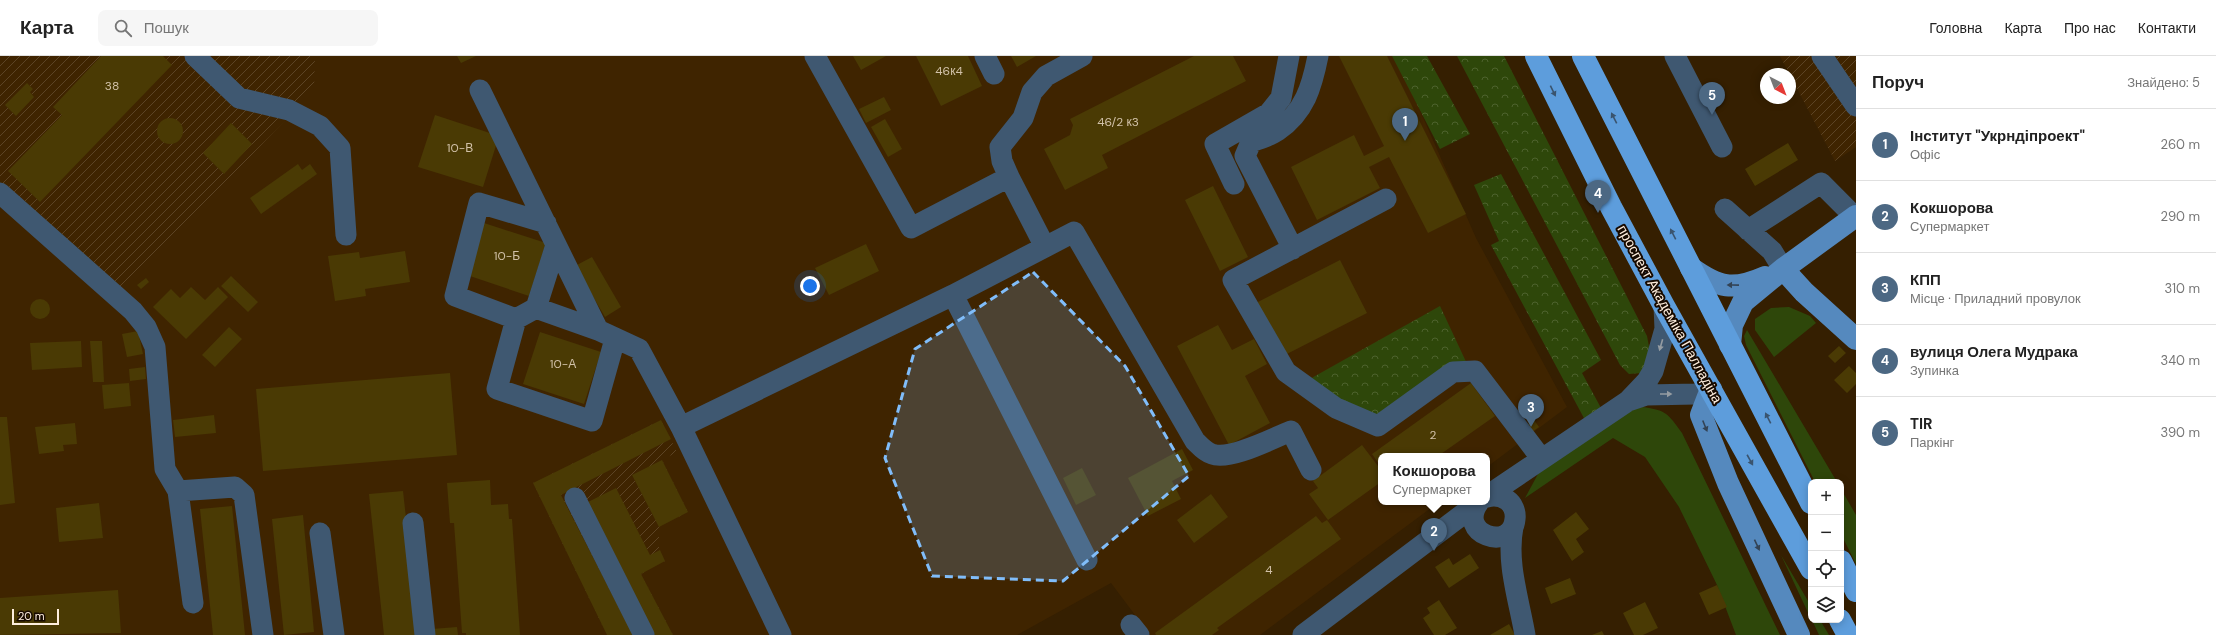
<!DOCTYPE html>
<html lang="uk">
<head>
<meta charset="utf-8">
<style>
	:root { --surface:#fff; --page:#f6f6f6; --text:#222; --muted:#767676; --line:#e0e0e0; --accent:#4c6883 }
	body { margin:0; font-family:"DM Sans",sans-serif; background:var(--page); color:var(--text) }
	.controls { position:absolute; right:12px; bottom:12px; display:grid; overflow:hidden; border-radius:8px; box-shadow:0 2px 10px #0003 }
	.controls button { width:36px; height:36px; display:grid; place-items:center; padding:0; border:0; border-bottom:1px solid var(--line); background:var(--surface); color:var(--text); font:20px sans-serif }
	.compass { position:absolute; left:1760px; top:12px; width:36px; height:36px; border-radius:50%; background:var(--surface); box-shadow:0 2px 10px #0003; rotate:138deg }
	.scale { position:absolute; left:12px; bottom:10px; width:47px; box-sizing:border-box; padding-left:4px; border:2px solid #feeede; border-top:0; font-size:11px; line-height:14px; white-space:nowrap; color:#feeede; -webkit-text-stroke:3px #170a00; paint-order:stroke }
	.you { position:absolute; left:810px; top:230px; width:14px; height:14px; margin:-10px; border:3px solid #fff; border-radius:50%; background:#1a73e8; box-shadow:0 0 0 6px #1a73e833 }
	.badge { display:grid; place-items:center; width:26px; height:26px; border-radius:50%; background:var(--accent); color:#fff; font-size:13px; font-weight:700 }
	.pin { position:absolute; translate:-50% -33px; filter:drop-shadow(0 1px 2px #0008) }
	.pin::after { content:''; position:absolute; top:21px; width:14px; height:12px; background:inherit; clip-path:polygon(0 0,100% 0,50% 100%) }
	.popup { position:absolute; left:1378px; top:397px; width:112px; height:52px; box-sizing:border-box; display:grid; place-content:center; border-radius:8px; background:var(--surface); filter:drop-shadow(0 1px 3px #0005); font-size:13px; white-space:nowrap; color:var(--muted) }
	.popup b { font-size:15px; color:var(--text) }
	.popup::after { content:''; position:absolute; left:50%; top:100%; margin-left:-8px; border:8px solid transparent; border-top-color:var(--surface) }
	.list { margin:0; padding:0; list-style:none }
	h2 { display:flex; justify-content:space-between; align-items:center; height:52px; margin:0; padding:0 16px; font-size:17px }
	h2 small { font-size:13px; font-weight:400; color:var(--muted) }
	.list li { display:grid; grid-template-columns:26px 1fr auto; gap:12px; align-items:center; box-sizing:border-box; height:72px; padding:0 16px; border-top:1px solid var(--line) }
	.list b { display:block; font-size:15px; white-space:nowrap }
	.list p { margin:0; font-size:13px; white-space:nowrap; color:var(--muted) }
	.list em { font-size:13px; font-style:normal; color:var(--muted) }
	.icon { flex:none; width:22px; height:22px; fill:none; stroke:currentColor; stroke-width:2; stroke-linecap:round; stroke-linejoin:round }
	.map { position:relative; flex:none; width:1856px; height:579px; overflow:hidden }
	header { display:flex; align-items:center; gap:24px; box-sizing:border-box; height:56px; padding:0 20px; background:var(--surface); border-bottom:1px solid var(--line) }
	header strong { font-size:19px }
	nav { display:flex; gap:22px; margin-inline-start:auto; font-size:14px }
	.search { width:280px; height:36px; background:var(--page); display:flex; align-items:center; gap:10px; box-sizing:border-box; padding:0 14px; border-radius:8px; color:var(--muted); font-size:15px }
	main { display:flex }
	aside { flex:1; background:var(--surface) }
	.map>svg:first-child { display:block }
</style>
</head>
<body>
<header>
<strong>Карта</strong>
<div class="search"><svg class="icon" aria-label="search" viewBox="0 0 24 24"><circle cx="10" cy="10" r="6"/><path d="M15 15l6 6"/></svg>Пошук</div>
<nav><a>Головна</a><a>Карта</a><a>Про нас</a><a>Контакти</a></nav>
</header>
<main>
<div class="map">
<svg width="1856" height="579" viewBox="0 0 1856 579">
	<defs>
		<pattern id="industrial-furrows" width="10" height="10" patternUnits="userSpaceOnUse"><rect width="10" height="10" fill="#3f2400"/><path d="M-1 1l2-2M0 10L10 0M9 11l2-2" fill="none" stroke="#5c4425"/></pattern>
		<pattern id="forest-crowns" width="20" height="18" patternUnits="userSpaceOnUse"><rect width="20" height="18" fill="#2e470a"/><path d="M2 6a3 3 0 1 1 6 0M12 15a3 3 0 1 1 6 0" fill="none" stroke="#4d622d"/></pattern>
	</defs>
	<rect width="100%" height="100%" fill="#351f01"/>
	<!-- built -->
	<path fill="#3f2400" d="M0,0H1396L1476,182L1567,351L1487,411V400H1381V446H1439L1260,579H1150L1111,527L1017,579H0Z"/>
	<!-- industrial -->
	<path fill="url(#industrial-furrows)" d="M7,0H315L314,34L121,235L0,126V7Z
		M1780,0H1856V91L1835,105Z
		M661,364L677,396L662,404L688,456L659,471V492L665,505L641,518L673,579H607L533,427Z"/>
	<!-- grass -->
	<path fill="#2e470a" d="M1789,251L1810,260L1816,267L1774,301L1755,274V263L1771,252Z
		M1747,274L1837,426H1815L1746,289L1744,280Z
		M1642,351C1667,354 1668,358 1682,377L1780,579H1736L1717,529L1679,451L1645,401L1613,382L1525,442L1538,418L1622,356Z
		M1841,433L1856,459V508L1841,478Z
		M1781,499L1811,550V563Z
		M1812,564H1820L1829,579H1819Z"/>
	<!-- forest -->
	<path fill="url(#forest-crowns)" d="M1392,0H1427L1470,78L1440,93Z
		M1457,0H1504L1647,280L1650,296L1642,317L1629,318L1620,309Z
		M1501,118L1601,304L1582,317L1601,352L1585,364L1491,189L1499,185L1474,129Z
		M1440,250L1468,310L1377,362L1341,348L1308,324Z"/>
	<!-- building -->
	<path fill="#4a3a04" d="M101,0H163L172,9L40,146L8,115L62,59L53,51Z
		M457,0H476L461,7Z
		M853,0H886L861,14Z
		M916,0H968L982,30L941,50Z
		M1011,0H1036L1017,11Z
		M1194,0H1233L1246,25L1102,99L1108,112L1065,134L1044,93L1070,79L1073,69L1070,63Z
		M1339,0H1387L1466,158L1428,177L1389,101L1369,111L1380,132L1317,164L1291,111L1354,79L1364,100L1384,90Z
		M27,27L33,33L30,36L34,41L16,60L5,49Z
		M884,41L891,54L866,67L859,53Z
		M435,59L499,80L483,131L418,111Z
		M157 75a13 13 0 1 1 26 0a13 13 0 1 1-26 0Z
		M885,63L902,93L888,101L871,71Z
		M231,67L252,88L224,118L203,97Z
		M1788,87L1798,104L1755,130L1745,113Z
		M298,108L302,114L310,108L317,118L261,158L250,142Z
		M1213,130L1248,201L1220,215L1185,144Z
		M484,167L546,187L529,240L467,219Z
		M866,188L879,215L829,239L815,212Z
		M405,195L410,226L365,233L366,240L335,245L328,200L359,196L360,202Z
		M592,201L621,251L605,261L575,210Z
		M1340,204L1367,257L1281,301L1254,248Z
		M231,220L258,246L248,256L221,230Z
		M146,222L149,226L141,233L137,229Z
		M191,231L205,244L218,231L228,241L186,283L153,251L171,233L180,242Z
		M30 253a10 10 0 1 1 20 0a10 10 0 1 1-20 0Z
		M1218,269L1232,294L1254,283L1267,308L1245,320L1270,367L1229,389L1177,290Z
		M229,271L242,283L215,311L202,299Z
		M138,275L143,298L127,301L122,278Z
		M540,276L601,296L584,348L523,328Z
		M81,285L82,311L32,314L30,287Z
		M90,285H102L104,326H93Z
		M1839,290L1846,297L1835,307L1828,300Z
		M1849,310L1856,317V328L1847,337L1834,324Z
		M145,311L146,323L130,325L129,313Z
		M450,317L457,399L263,415L256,333Z
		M129,327L131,350L104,353L102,329Z
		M1471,327L1495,360L1438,400H1381V411L1372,398Z
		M214,359L216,377L175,381L173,364Z
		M0,361H7L15,447L0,449Z
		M661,364L671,383L561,439L633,579H607L533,427Z
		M1534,364L1539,371L1528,379L1523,371Z
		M75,367L77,388L63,389L64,395L39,398L35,371Z
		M1362,389L1381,414V426L1328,464L1309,438L1318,432L1313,425Z
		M1182,393L1193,414L1172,425L1181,443L1148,460L1128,422Z
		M662,404L688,456L659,471L632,419Z
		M1082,412L1096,439L1076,449L1063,422Z
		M490,424L491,449L508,448L509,463H512L520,579H466V577H462L454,467H450L447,427Z
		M616,432L650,499L660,494L665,505L641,518L673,579H654L586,447Z
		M403,435L419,579H384L369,438Z
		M1211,438L1228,461L1194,487L1177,464Z
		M99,447L103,482L59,486L56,452Z
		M232,450L245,579H213L200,453Z
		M1576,456L1589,473L1576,483L1584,496L1572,505L1553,474Z
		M303,459L314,576L284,579L272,463Z
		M1316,460L1322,467L1327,464L1341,483L1217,572L1219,574L1212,579H1156L1155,577Z
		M1470,498L1479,512L1449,532L1435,511L1449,502L1453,509Z
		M1570,522L1576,538L1551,548L1545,532Z
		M1717,529L1727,551L1709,559L1699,537Z
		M118,534L121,577L0,579V542Z
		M1439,544L1457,572L1445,579H1434L1423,562L1430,557L1427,552Z
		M1645,546L1658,572L1643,579H1634L1623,557Z
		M1509,568L1515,579H1490Z
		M457,571L458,579H432V573Z
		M1602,575L1604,579H1592Z"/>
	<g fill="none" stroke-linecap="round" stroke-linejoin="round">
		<!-- minor -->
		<path stroke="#3f5871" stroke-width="21" d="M195,0L239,42L289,54L320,70L340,92L346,179
			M815,0L911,172L1009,121L1002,105L1000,91L1023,62L1032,36L1046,20L1082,0
			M985,0L994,18
			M1675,0L1722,91
			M1822,0L1856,50
			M480,34L598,274L639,293L681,371L781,579
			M1009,121L1045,191
			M1234,128L1215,88L1269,57L1281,42L1289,0
			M0,137L133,255L146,271L155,291L165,413L178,435L193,547
			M1386,143L1233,224L1286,316L1336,352L1378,370L1453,316L1475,315L1541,402
			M1725,153L1772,195L1783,213
			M1748,174L1821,127L1855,161
			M1293,193L1245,100L1251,86C1259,83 1270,80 1277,75C1305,56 1312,30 1318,0
			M953,239L1087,504
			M536,252L556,189
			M516,263L455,240L479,147L546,167
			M598,274L536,252L516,263L497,333L592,365L615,283
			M1628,345L1646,339L1696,338L1711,333
			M681,371L953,239L1074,176L1195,385C1200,390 1205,396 1212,398C1230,405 1273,382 1291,375L1311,414
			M178,435L235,431L244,439L263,579
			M1487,440L1628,345L1647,325L1653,315L1665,273L1664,250
			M575,442L644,579
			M1479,446C1455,478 1512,497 1515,463C1516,456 1513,448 1507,444C1501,440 1495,439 1487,441
			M413,467L425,579
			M1513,471C1506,506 1519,544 1525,579
			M320,477L334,579
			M1131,569L1139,579
			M1303,579L1479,446"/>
		<!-- major -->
		<path stroke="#5589be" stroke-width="22" d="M1691,212C1719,232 1733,235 1765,221
			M1783,213L1804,236L1856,283
			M1730,289L1732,269L1743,246L1783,213L1856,160
			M1711,333L1701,359L1728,427L1799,579"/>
		<!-- highway -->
		<path stroke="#5d9ddc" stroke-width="22" d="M1536,0L1611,151L1664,250L1811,513
			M1583,0L1811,447
			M1841,505L1856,535
			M1840,564L1848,579"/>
	</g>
	<!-- one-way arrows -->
	<defs><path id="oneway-solid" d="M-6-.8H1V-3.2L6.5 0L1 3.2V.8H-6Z"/></defs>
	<g fill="#3a546e">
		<use href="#oneway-solid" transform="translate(1553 35) rotate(64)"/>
		<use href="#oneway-solid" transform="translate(1614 62) rotate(-117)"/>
		<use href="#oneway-solid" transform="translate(1673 178) rotate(-117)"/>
		<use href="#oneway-solid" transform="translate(1768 362) rotate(-117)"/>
		<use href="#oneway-solid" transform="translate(1750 404) rotate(61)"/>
	</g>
	<g fill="#334355">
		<use href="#oneway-solid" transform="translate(1733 229) rotate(-179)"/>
		<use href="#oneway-solid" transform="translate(1705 370) rotate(68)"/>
		<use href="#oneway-solid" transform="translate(1757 489) rotate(65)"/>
	</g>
	<g fill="#959ca2">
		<use href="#oneway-solid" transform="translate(1661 289) rotate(106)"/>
		<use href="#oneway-solid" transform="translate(1666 338)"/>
	</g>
	<!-- marked area -->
	<path fill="#80bdfa" fill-opacity="0.2" stroke="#80bdfa" stroke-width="3" stroke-dasharray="8 5" stroke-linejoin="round" d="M1033,216L1125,310L1189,420L1063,525L932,520L885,402L915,293Z"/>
	<g text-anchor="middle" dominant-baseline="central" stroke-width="4" stroke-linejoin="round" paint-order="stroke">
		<!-- number labels -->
		<g font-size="12" fill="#d1c1a8">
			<text x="949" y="15">46к4</text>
			<text x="112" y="30">38</text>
			<text x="1118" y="66">46/2 к3</text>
			<text x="460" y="92">10-В</text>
			<text x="507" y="200">10-Б</text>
			<text x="563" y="308">10-А</text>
			<text x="1433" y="379">2</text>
			<text x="1269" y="514">4</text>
		</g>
		<!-- street labels -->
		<g font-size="14" fill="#feeede" stroke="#170a00">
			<text transform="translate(1670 258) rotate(61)">проспект Академіка Палладіна</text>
		</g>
	</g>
</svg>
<div class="controls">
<button>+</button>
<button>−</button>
<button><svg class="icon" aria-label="locate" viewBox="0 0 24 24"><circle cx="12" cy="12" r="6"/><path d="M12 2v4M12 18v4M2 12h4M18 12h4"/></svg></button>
<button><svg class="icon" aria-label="layers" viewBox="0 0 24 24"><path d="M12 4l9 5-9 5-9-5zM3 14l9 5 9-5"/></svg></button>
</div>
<svg class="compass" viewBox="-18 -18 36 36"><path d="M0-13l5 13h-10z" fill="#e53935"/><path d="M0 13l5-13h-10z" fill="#767676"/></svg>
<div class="scale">20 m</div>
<div class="you"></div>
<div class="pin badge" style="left:1405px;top:85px">1</div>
<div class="pin badge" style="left:1434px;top:495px">2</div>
<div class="popup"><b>Кокшорова</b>Супермаркет</div>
<div class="pin badge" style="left:1531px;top:371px">3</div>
<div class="pin badge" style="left:1598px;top:157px">4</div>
<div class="pin badge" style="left:1712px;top:59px">5</div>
</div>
<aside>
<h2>Поруч<small>Знайдено: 5</small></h2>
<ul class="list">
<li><span class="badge">1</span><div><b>Інститут &quot;Укрндіпроект&quot;</b><p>Офіс</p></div><em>260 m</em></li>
<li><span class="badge">2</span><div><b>Кокшорова</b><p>Супермаркет</p></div><em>290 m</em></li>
<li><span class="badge">3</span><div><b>КПП</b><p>Місце · Приладний провулок</p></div><em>310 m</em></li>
<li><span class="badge">4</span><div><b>вулиця Олега Мудрака</b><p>Зупинка</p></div><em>340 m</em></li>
<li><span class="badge">5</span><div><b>TIR</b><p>Паркінг</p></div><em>390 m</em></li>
</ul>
</aside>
</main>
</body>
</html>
